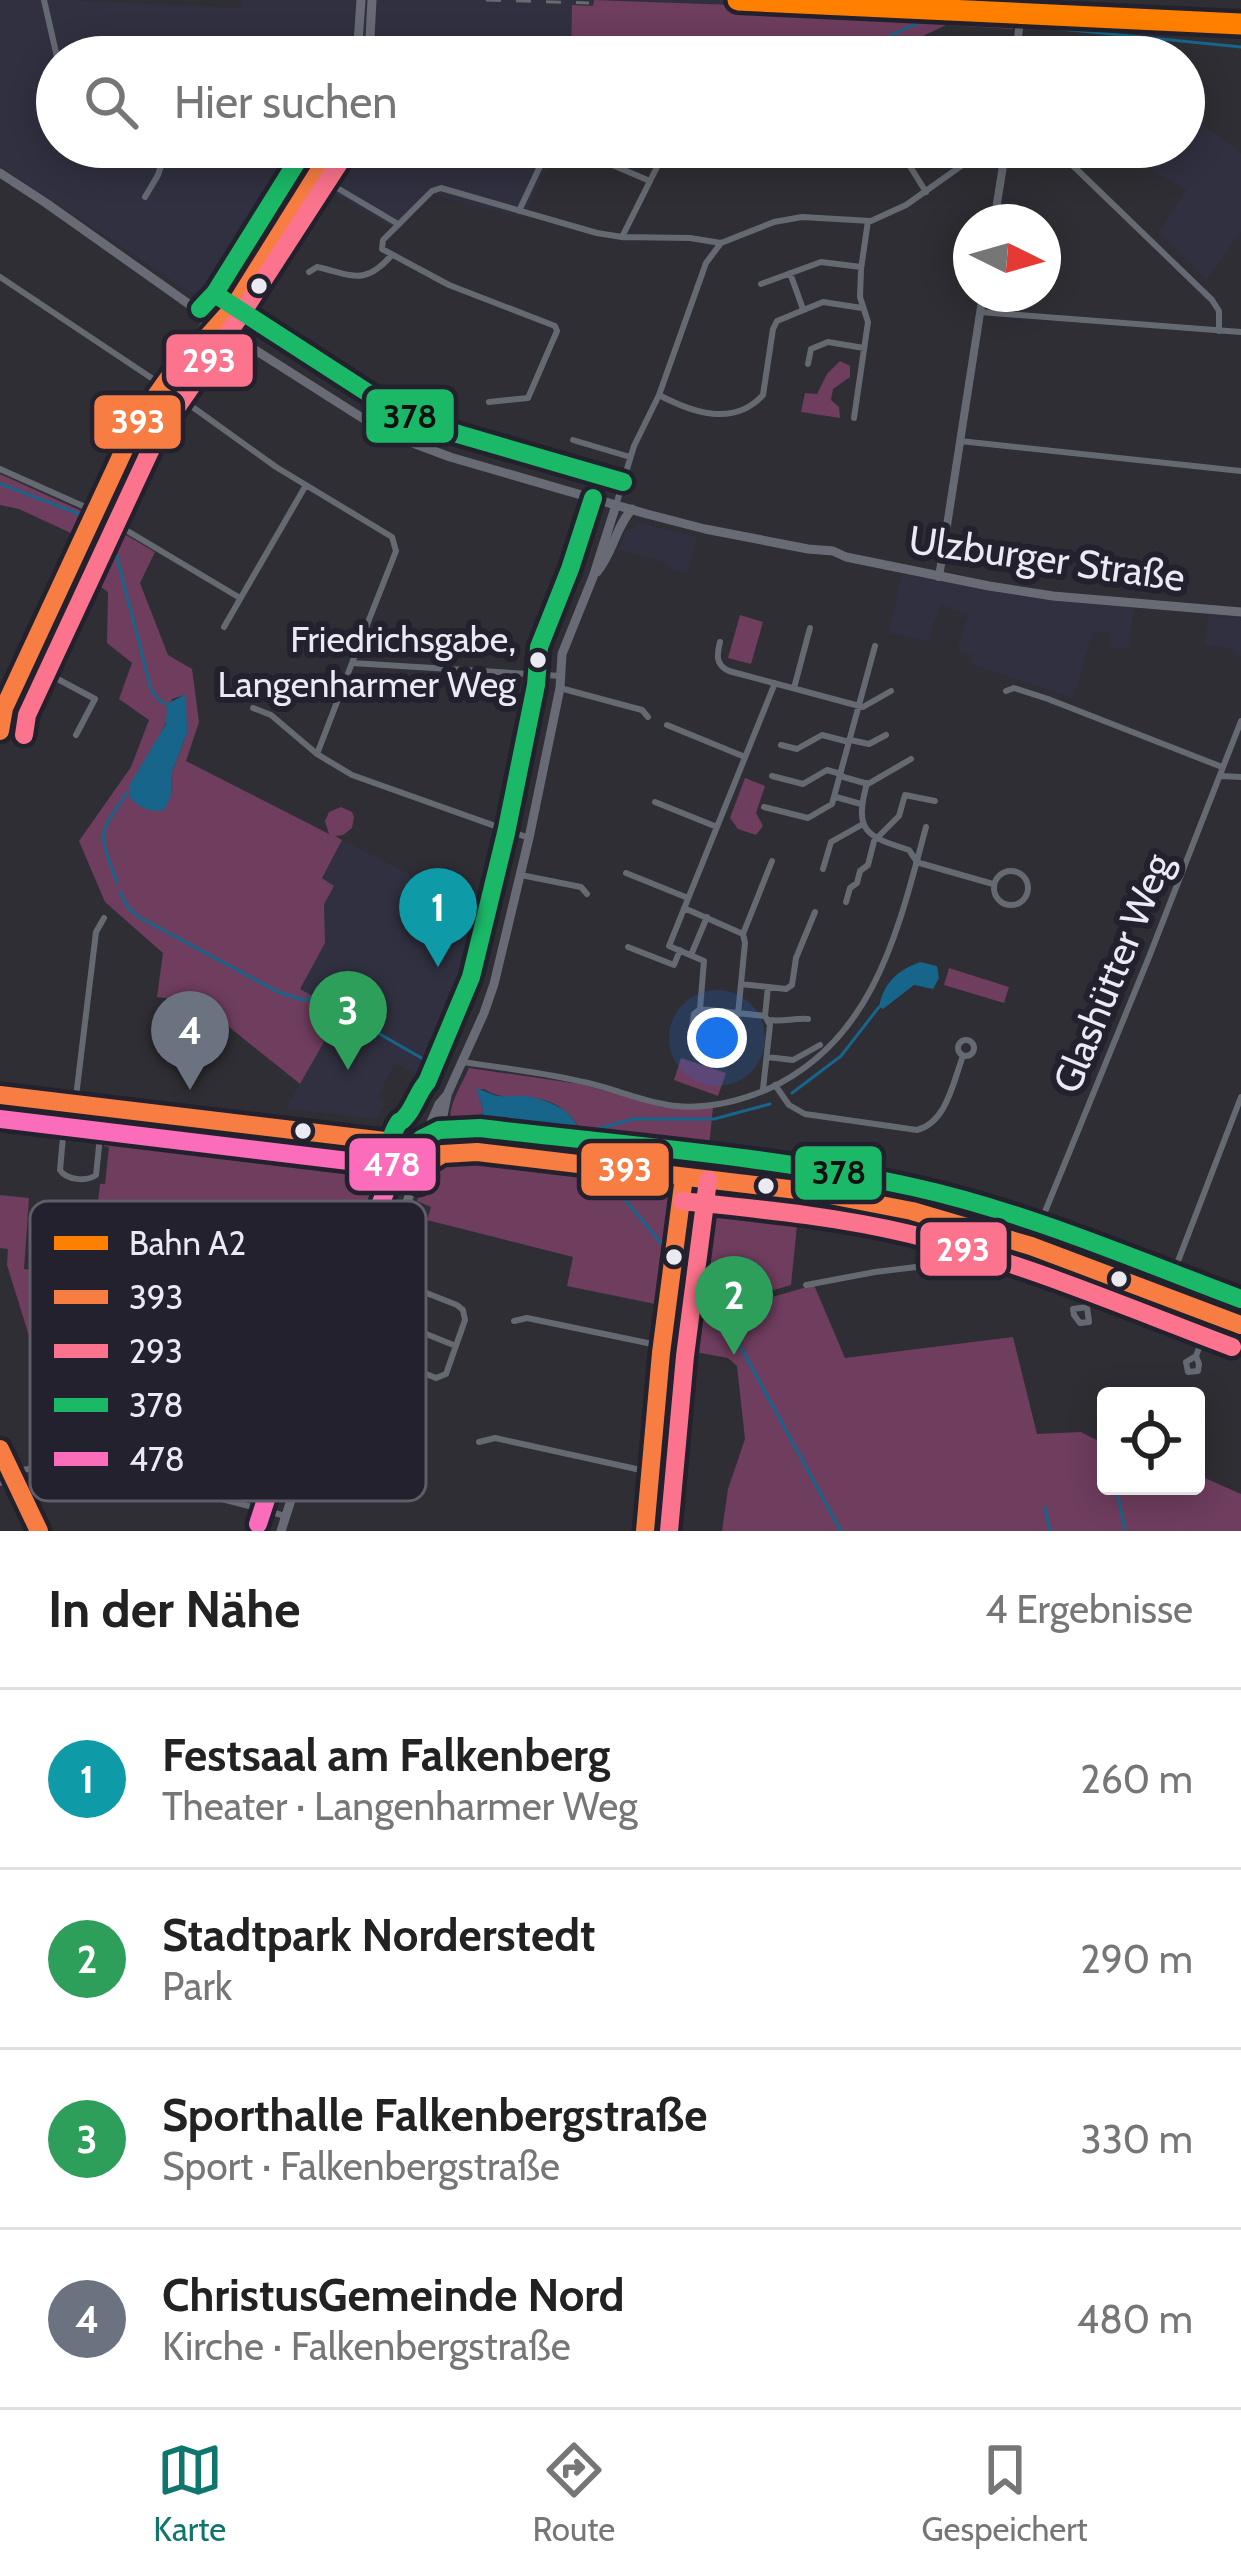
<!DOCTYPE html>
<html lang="de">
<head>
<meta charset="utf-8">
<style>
	:root { --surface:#fff; --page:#f2f2f2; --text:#222; --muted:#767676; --line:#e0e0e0; --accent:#0f766e }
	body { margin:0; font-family:Cabin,sans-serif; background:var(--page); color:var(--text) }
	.controls { position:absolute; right:36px; bottom:36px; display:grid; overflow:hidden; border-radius:12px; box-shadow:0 6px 30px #0003 }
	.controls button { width:108px; height:108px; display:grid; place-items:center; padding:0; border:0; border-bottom:3px solid var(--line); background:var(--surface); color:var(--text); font:60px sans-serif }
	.compass { position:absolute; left:953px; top:204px; width:108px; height:108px; border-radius:50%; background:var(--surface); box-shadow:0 6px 30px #0003; rotate:95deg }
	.you { position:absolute; left:717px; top:1038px; width:42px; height:42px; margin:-30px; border:9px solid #fff; border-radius:50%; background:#1a73e8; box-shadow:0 0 0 18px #1a73e833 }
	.badge { display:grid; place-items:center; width:78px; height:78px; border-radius:50%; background:var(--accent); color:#fff; font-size:39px; font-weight:700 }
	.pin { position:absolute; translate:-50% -99px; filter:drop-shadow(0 3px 6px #0008) }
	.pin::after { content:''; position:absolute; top:63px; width:42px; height:36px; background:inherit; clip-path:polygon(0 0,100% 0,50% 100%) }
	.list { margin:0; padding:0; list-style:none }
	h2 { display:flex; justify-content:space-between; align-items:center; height:156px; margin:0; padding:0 48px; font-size:51px }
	h2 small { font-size:39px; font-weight:400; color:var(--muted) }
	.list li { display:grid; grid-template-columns:78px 1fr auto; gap:36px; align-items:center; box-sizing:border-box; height:180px; padding:0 48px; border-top:3px solid var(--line) }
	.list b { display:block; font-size:45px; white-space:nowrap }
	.list p { margin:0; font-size:39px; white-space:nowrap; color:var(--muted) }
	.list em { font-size:39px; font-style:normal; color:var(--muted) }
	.icon { flex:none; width:66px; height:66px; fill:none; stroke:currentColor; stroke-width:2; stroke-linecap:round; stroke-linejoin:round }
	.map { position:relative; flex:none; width:1241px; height:1531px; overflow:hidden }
	.search { position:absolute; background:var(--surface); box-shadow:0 6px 30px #0003; left:36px; right:36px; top:36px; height:132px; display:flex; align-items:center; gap:30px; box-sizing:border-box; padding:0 42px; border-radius:66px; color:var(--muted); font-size:45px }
	.sheet { height:876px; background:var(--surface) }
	nav { display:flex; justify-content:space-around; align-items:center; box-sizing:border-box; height:168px; border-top:3px solid var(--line); background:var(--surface); font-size:33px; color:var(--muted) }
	nav a { display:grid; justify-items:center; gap:6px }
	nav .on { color:var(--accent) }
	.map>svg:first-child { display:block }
</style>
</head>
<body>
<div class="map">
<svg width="1241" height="1531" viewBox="0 0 1241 1531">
	<rect width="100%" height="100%" fill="#2e2e34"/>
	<!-- built -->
	<path fill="#313040" d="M0,0H68L242,8L240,0H594V6H572L571,57H57V147H556L524,218L434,195L426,200L399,231L323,188L236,323L0,166Z
		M624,0H836L1014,8L1013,15Z
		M1031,9L1241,20V27L1030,16Z
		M1194,117L1241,153V231L1206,280L1159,232L1186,190L1152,171L1171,147H1184V130Z
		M638,523L697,537L688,573L671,570L667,563L618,550L624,535Z
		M902,574L1002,591L1134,603L1129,649L1110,648V633L1093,632L1073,698L971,664L973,656L957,650L968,614L940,605L928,641L889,633Z
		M1208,616L1241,618V657L1229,648L1205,645Z
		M185,760L498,919L473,997L435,1084L395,1063L378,1098L385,1103L377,1119L286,1109L341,1012L139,904Z"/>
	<!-- green -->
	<path fill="#6f3d5e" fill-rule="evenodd" d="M594,0L1013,15V29L946,25L898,48L891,57H867L869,52L850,50L842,57H773L762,47L735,38L734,49L729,55C717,56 701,60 690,56C677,51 675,50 661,50L664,57H571L572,5L593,6Z
		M840,361L850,366V377L833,389L831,400L839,407L840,418L801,412L805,393L817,394L827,374Z
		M0,474L97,518L155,552L140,583L168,655L192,669L199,722L186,761L329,834L325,821L329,812L341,807L352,812L354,817L352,828L343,835L335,836L342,840L322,878L334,886L324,904L325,943L300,989L341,1012L300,1084L198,1002L157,997L163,953L105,902L79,841L131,767L149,720L119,699L132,663L107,643L108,592L74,569L88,541L19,509L0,505ZM185,695L187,733L172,772L171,795L154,746L166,723L172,699Z
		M740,615L763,622L751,664L728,658Z
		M745,778L765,786L756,813L763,826L756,835L738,829L730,818Z
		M949,968L1009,987L1004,1003L944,985Z
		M681,1058L726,1073L718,1096L674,1080Z
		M469,1068L580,1084L663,1107L713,1108L706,1174L462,1142C437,1120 458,1093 469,1068ZM484,1089C511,1107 540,1086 569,1115C578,1124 581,1130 581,1142L514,1127L486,1130L481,1118L483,1109L477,1090Z
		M107,1117L291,1141L399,1149L408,1165L314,1409L118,1376L113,1408L104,1405L98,1397L96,1376L114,1375L37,1362L7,1265L8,1249L0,1248V1195L29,1198L24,1269L61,1273L65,1224L95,1227L100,1184H105L109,1147L104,1146Z
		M466,1155L676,1179L660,1305L567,1286L573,1257L427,1220L431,1207L417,1201L429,1173C444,1171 452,1158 466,1155Z
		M689,1181L800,1196L791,1285L767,1292L731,1311L732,1316L772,1297L814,1285L845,1358L1013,1337L1037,1434L1081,1432L1106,1445V1486H1196V1474L1241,1494V1531H722L728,1489L745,1439L737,1366L728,1358L668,1347Z"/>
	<!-- water -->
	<path fill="#17658a" d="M186,694L187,733L172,772L171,795L165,809C151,814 140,808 129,797V786L166,724L167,704Z
		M920,962L937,966L939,978L933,989L914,985L883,1009L879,1007C884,982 897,971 920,962Z
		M476,1088C483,1090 488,1093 494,1095C504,1098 515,1095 525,1096C551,1100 579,1112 582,1142L514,1127L486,1131L480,1126L483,1109Z"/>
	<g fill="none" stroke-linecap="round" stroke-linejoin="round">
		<!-- stream -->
		<path stroke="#17658a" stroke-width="3" d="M1041,27L1241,47
			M869,51L879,41L933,16
			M0,484L82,515
			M99,524L112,538L151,689L158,699L169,706
			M117,883C100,832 95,838 127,793
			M120,892L127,906L137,916L278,992L303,1000L315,997L439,1068
			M792,1093L841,1056L879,1007
			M582,1133L633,1119H714L770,1104
			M613,1185L661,1243
			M685,1273L728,1324L841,1531
			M1116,1486L1125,1531
			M1045,1508L1050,1531"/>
		<!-- minor -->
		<path stroke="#656971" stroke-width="6" d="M44,0L57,57
			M268,147L398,224
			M570,147L650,181
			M898,147L926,192
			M1048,147L1066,159L1212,300L1219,311V331
			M145,197L158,175L167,147
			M519,211L549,147
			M622,237L659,163
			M309,272L317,267C353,275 364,286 391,256
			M790,273L803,309
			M0,277L162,385L276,467L392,537L396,551L352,663
			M761,284L821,262L861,267
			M980,312L1241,332
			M808,364L811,349L828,342L864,348
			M659,395C693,413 734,427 763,395L773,329L777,321L823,302L862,308
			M489,402L528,398L557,331L555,326L449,285L382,249L383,240L432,191L441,188L597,233L622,237L690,238L721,243L774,222L802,217L871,221L906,205L988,147
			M854,418L868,322L860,297L861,269L868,221
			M573,440L630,457
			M960,441L1241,471
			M0,469L94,511L240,598
			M616,505L634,446L659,395L706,263L721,243
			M224,627L306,485
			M720,642C717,654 715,665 729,671L863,707L891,691
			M24,661L95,699L76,735
			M560,688L642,710L648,717
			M794,688L810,628
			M1006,691L1014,688L1048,699L1222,767
			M253,708L271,715L317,754L352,775L529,838
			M667,725L745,757
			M850,740L869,744L886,735
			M781,745L797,749L822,735L849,742
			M317,754L352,663L562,676
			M772,776L803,784L827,770L841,774
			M840,776L868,784L911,759
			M1221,776L1241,777
			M867,783C854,831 865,836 909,850L915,859
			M836,797L861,804
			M655,802L717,827
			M764,807L808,818L832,804L875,646
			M916,862L993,884
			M823,869L831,842L863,824
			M994 888a17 17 0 1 1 34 0a17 17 0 1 1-34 0Z
			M626,873L688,898
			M521,875L581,887L587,894
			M846,902L850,888L857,883L860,871L868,865L874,841L899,816L905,795L935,801
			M684,908L743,934
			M628,947L674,965L680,950
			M691,955L707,917
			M741,984L786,989L792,985L796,958L815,912
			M700,1009L704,961L669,946L775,683
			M738,1014L745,943L743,934L772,861
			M768,1020C785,1022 792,1018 808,1019
			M691,1035L694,1014L700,1009L765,1016
			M958 1048a8 8 0 1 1 16 0a8 8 0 1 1-16 0Z
			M767,1057L793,1060L820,1045
			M722,1058L727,1014
			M462,1062C504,1068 547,1073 588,1083C618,1090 646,1103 676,1106C707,1109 737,1102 766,1090C874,1042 898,931 926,827
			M775,1085L789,1105L805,1114L917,1130C947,1122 953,1082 963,1056
			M763,1089L770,1025L765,1016L768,987
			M66,1104L60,1170C66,1180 87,1182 96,1175L103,1108
			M75,1105L96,932L104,918
			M444,1144L477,1152L814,1192L912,1211L1031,1246L1241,1325
			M445,1153L474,1152
			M806,1285L875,1272L1015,1255L1031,1246L1149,957L1241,721
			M1165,1295L1241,1097
			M1087,1307L1073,1309L1074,1315L1080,1323L1089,1322L1087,1307L1100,1272
			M364,1309L456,1346
			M514,1321L527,1318L662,1346
			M350,1344L436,1378L446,1374L465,1320L463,1310L457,1305L378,1274
			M1196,1356L1186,1362L1188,1372L1198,1371L1199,1364L1196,1356L1212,1314
			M479,1442L495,1438L650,1472
			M11,1473C51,1454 236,1502 285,1516
			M0,1483L13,1477
			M645,1531L661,1353L684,1177"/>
		<!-- tertiary -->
		<path stroke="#656971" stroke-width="8" d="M1016,57L1022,0
			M994,222L1006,147
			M939,577L983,294
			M0,1095L323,1132L385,1141L414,1148"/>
		<!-- secondary -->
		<path stroke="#686b75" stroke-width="9" d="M357,57L361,0
			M369,57L372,0
			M0,173L46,203L241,341L386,433L450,457L647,514L705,529L808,549L833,551L846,557L989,586L1053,596L1241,612
			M178,367L234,307L334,147
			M73,554L82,542L94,511L136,424L220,303L321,147
			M597,572C613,553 615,528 632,509
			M0,714L88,517
			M0,731L3,709
			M416,1184L429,1162C444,1159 448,1147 439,1135L447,1096
			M0,1449L39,1531
			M281,1531L302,1466L410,1194L418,1157L415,1142L419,1136L427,1131L439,1104L447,1095L484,1013L494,984L529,838L560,688L562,654L593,577L616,505"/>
		<!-- rail -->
		<path stroke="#686a70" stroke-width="3" stroke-dasharray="15 15" stroke-linecap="butt" d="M486,0L589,3"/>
		<defs>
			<path id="bus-1" d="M0,731L4,708L136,424L175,369L185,362L234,307L334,147
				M0,1095L385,1141L414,1148L418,1157L429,1162L443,1154L477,1152L814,1192L912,1211L1031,1246L1241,1325
				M0,1449L39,1531
				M645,1531L661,1353L684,1177"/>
			<path id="bus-2" d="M24,735L27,715L157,436L240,316L341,160
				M682,1201C758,1209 835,1216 910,1234C1021,1262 1126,1307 1232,1347
				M669,1531L685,1356L708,1180"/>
			<path id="bus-3" d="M221,298L396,411L458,434L623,482
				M200,309L215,293L306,147
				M421,1139L439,1130L480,1128C624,1145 771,1156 913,1187C1026,1212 1134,1259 1241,1299
				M419,1184C398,1174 383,1153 395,1129C403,1114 397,1128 407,1115C415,1105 418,1092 427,1082L471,977L506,833L536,685L539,647L570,569L593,498"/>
			<path id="bus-4" d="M0,1119L382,1165L400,1164L388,1185L280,1457L258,1524"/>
		</defs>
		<!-- bus-1 casing -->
		<use href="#bus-1" stroke="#22212d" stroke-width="27"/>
		<!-- bus-2 casing -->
		<use href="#bus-2" stroke="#22212d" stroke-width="27"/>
		<!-- bus-3 casing -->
		<use href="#bus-3" stroke="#22212d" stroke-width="27"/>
		<!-- bus-4 casing -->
		<use href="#bus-4" stroke="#22212d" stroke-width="27"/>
		<!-- bus-1 -->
		<use href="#bus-1" stroke="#f77d43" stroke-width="18"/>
		<!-- bus-2 -->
		<use href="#bus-2" stroke="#fc738d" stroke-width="18"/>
		<!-- bus-3 -->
		<use href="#bus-3" stroke="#1ab867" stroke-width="18"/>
		<!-- bus-4 -->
		<use href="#bus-4" stroke="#fb6dba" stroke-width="18"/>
		<defs>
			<path id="rail-1" d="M738,0L1241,24"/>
		</defs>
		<!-- rail-1 casing -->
		<use href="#rail-1" stroke="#22212d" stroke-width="30"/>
		<!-- rail-1 -->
		<use href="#rail-1" stroke="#ff8000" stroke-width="21"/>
	</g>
	<!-- markers -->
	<g fill="#ebeaf3" stroke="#22212d" stroke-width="4.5">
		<circle cx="259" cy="286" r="10"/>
		<circle cx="538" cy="660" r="10"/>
		<circle cx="303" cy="1131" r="10"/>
		<circle cx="766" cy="1186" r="10"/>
		<circle cx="674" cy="1257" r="10"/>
		<circle cx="1119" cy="1279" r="10"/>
	</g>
	<g text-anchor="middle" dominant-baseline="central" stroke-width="12" stroke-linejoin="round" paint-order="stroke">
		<!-- bus labels -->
		<g font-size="36" fill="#ebeaf3" stroke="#22212d" text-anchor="end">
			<text x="516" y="639">Friedrichsgabe,<tspan x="516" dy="45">Langenharmer Weg</tspan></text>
		</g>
		<!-- street labels -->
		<g font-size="39" fill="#ebeaf3" stroke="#22212d">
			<text transform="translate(1047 558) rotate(8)">Ulzburger Straße</text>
			<text transform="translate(1112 973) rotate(-68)">Glashütter Weg</text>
		</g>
	</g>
	<!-- legend -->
	<rect x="30" y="1201" width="396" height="300" rx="18" fill="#22212d" stroke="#5e5d68" stroke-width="3"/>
	<rect x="54" y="1236" width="54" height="14" fill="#ff8000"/>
	<rect x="54" y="1290" width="54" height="14" fill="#f77d43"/>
	<rect x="54" y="1344" width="54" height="14" fill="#fc738d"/>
	<rect x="54" y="1398" width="54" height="14" fill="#1ab867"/>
	<rect x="54" y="1452" width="54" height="14" fill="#fb6dba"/>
	<g font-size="33" fill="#ebeaf3">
		<text x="129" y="1255">Bahn A2</text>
		<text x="129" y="1309">393</text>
		<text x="129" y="1363">293</text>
		<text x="129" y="1417">378</text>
		<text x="129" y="1471">478</text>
	</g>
	<g stroke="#22212d" stroke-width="4.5">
		<rect x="164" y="332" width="91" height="57" rx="12" fill="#fc738d"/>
		<rect x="364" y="387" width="92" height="58" rx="12" fill="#1ab867"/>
		<rect x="92" y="393" width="91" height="58" rx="12" fill="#f77d43"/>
		<rect x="347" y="1136" width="91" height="57" rx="12" fill="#fb6dba"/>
		<rect x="579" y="1141" width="92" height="57" rx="12" fill="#f77d43"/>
		<rect x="793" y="1144" width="91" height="58" rx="12" fill="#1ab867"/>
		<rect x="918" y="1220" width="91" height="58" rx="12" fill="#fc738d"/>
	</g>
	<g font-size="33" text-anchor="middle" font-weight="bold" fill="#fff">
		<text x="209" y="372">293</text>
		<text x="138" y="433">393</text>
		<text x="392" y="1176">478</text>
		<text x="625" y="1181">393</text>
		<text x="963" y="1261">293</text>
	</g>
	<g font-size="33" text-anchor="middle" font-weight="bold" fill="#111">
		<text x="410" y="428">378</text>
		<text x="839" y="1184">378</text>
	</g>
</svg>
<div class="controls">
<button><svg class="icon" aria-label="locate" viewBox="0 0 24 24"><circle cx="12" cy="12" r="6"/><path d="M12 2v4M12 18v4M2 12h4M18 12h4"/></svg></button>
</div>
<svg class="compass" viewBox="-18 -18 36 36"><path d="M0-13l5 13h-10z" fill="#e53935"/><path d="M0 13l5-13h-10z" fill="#767676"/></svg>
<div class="you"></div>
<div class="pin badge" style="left:438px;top:967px;background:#0f9aa8">1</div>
<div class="pin badge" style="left:734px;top:1355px;background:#2e9e5b">2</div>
<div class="pin badge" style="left:348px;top:1070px;background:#2e9e5b">3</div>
<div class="pin badge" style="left:190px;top:1090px;background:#6b7280">4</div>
<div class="search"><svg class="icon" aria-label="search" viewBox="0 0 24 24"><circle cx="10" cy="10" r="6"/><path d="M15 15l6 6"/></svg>Hier suchen</div>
</div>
<section class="sheet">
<h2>In der Nähe<small>4 Ergebnisse</small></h2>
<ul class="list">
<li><span class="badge" style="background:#0f9aa8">1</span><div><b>Festsaal am Falkenberg</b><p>Theater · Langenharmer Weg</p></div><em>260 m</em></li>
<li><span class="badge" style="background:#2e9e5b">2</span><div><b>Stadtpark Norderstedt</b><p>Park</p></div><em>290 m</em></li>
<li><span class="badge" style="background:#2e9e5b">3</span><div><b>Sporthalle Falkenbergstraße</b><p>Sport · Falkenbergstraße</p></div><em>330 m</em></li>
<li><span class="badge" style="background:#6b7280">4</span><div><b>ChristusGemeinde Nord</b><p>Kirche · Falkenbergstraße</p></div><em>480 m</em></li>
</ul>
</section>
<nav>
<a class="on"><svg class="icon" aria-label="map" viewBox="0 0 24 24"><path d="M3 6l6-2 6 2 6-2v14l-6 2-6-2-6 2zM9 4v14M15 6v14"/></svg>Karte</a>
<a><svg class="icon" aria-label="directions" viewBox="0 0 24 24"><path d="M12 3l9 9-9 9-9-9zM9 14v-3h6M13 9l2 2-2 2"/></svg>Route</a>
<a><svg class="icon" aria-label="saved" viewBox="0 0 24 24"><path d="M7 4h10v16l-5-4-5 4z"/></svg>Gespeichert</a>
</nav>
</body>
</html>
